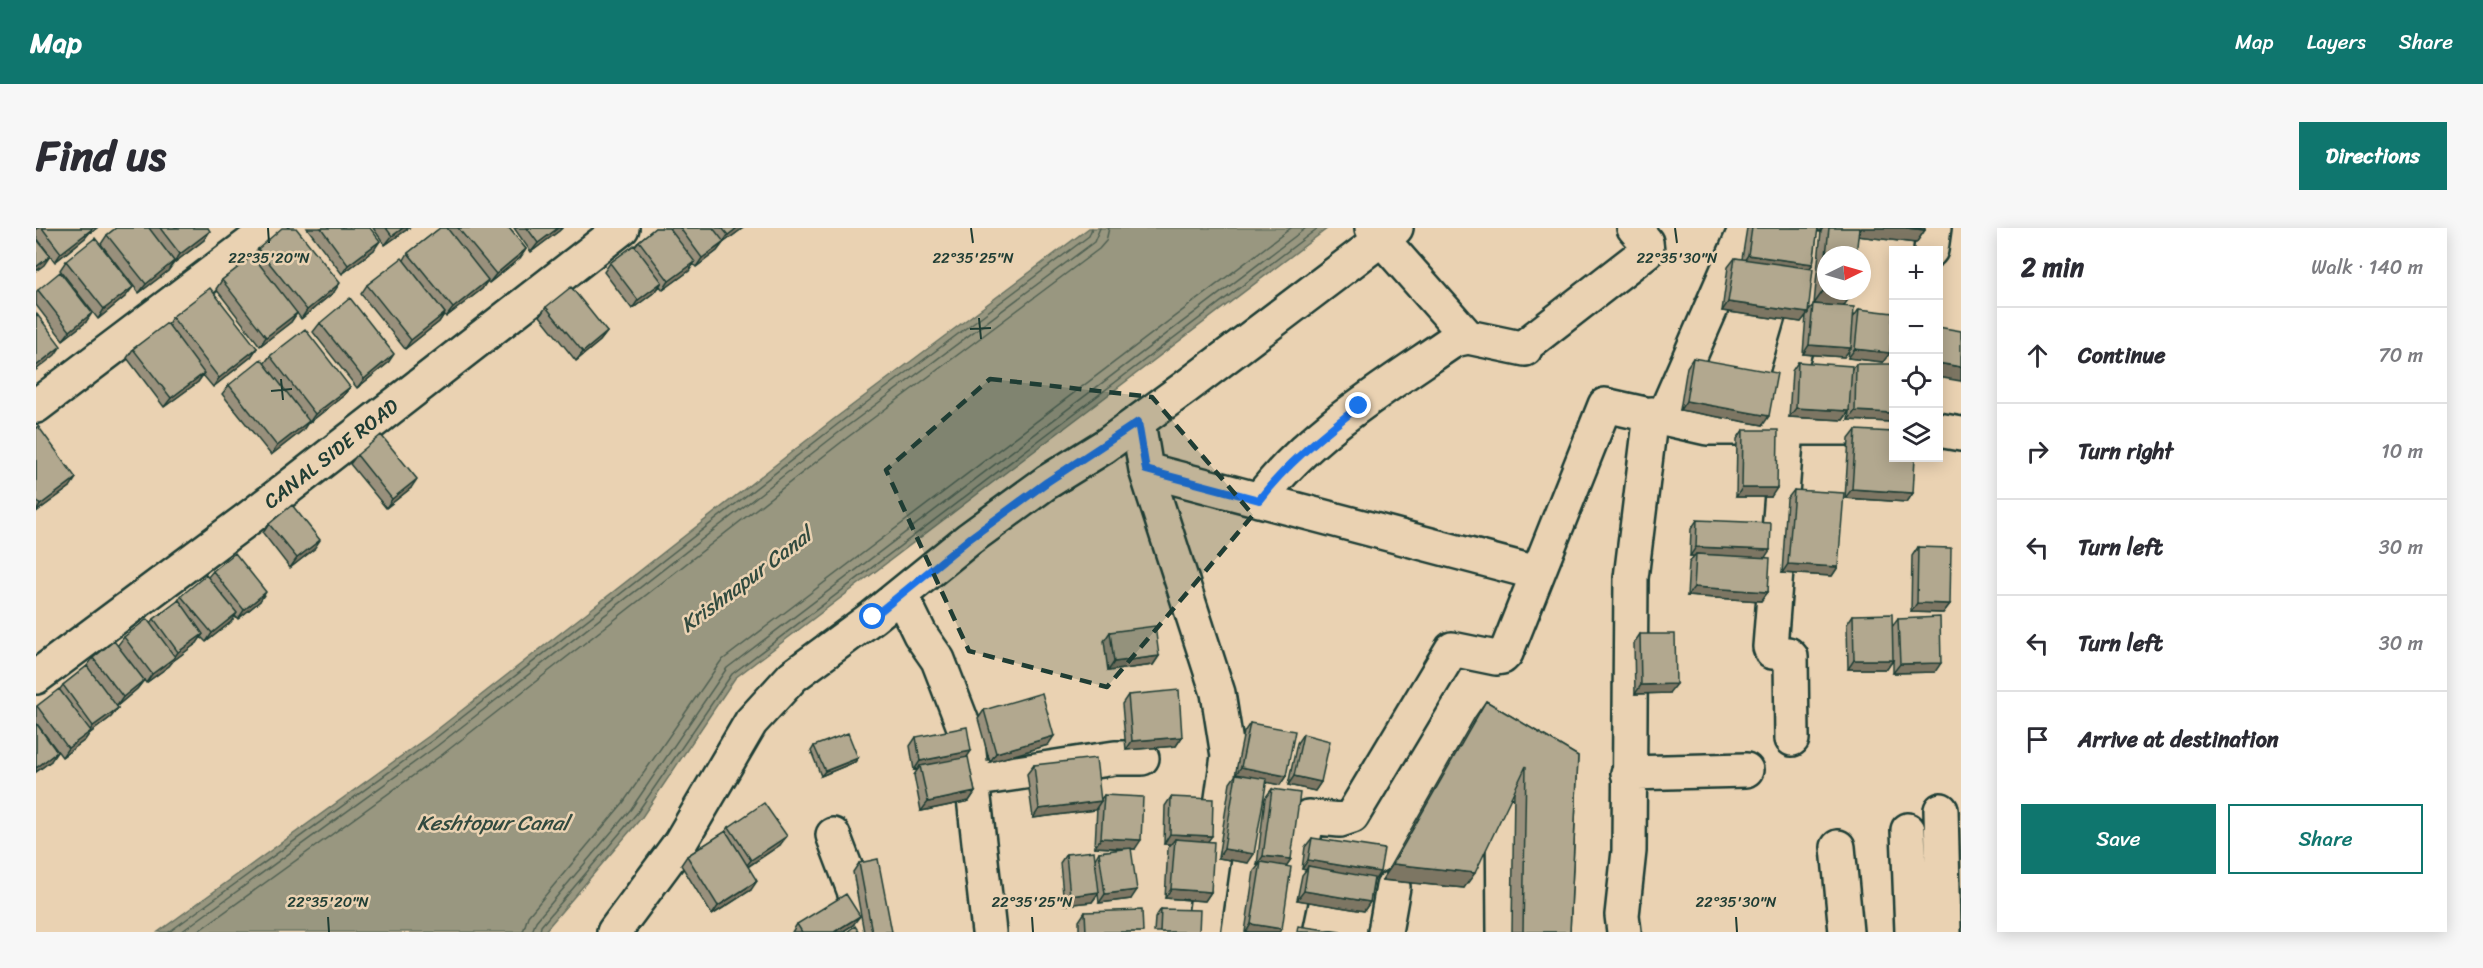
<!DOCTYPE html>
<html lang="en">
<head>
<meta charset="utf-8">
<style>
	:root { --surface:#fff; --page:#f7f7f7; --text:#2b2b33; --muted:#7c7c81; --line:#e1e1e2; --accent:#0f766e }
	body { margin:0; font-family:Sriracha,sans-serif; background:var(--page); color:var(--text) }
	.controls { position:absolute; right:18px; top:18px; display:grid; overflow:hidden; border-radius:0px; box-shadow:0 3px 15px #0003 }
	.controls button { width:54px; height:54px; display:grid; place-items:center; padding:0; border:0; border-bottom:2px solid var(--line); background:var(--surface); color:var(--text); font:30px sans-serif }
	.compass { position:absolute; left:1781px; top:18px; width:54px; height:54px; border-radius:50%; background:var(--surface); box-shadow:0 3px 15px #0003; rotate:85deg }
	.stop { position:absolute; width:18px; height:18px; margin:-14px; border:4px solid #1a73e8; border-radius:50%; background:#fff }
	.stop.end { background:#1a73e8; border-color:#fff; box-shadow:0 2px 6px #0008 }
	.list { margin:0; padding:0; list-style:none }
	h2 { display:flex; justify-content:space-between; align-items:center; height:78px; margin:0; padding:0 24px; font-size:26px }
	h2 small { font-size:20px; font-weight:400; color:var(--muted) }
	.list li { display:grid; grid-template-columns:39px 1fr auto; gap:18px; align-items:center; box-sizing:border-box; height:96px; padding:0 24px; border-top:2px solid var(--line) }
	.list b { display:block; font-size:22px; white-space:nowrap }
	.list em { font-size:20px; font-style:normal; color:var(--muted) }
	.actions { display:flex; gap:12px; padding:18px 24px }
	.actions a { flex:1; padding:14px 0; border:2px solid var(--accent); border-radius:0px; text-align:center; font-size:21px; color:var(--accent) }
	.actions .main { background:var(--accent); color:#fff }
	.icon { flex:none; width:33px; height:33px; fill:none; stroke:currentColor; stroke-width:2; stroke-linecap:round; stroke-linejoin:round }
	.map { position:relative; flex:none; width:1925px; height:704px; overflow:hidden; border-radius:0px }
	header { display:flex; align-items:center; gap:36px; box-sizing:border-box; height:84px; padding:0 30px; background:var(--accent); color:#fff }
	header strong { font-size:28px }
	nav { display:flex; gap:33px; margin-inline-start:auto; font-size:21px }
	.intro { display:flex; align-items:center; justify-content:space-between; box-sizing:border-box; height:144px; padding:0 36px }
	h1 { margin:0; font-size:42px }
	.button { padding:15px 27px; border-radius:0px; background:var(--accent); color:#fff; font-size:21px; font-weight:700 }
	main { display:flex; gap:36px; padding:0 36px }
	aside { flex:1; background:var(--surface); border-radius:0px; box-shadow:0 3px 15px #0003 }
	.map>svg:first-child { display:block }
</style>
</head>
<body>
<header>
<strong>Map</strong>
<nav><a>Map</a><a>Layers</a><a>Share</a></nav>
</header>
<div class="intro"><h1>Find us</h1><a class="button">Directions</a></div>
<main>
<div class="map">
<svg width="1925" height="704" viewBox="0 0 1925 704">
	<rect width="100%" height="100%" fill="#ead2b2"/>
	<filter id="ink" filterUnits="userSpaceOnUse"><feTurbulence type="fractalNoise" baseFrequency=".0167" numOctaves="2"/><feDisplacementMap in="SourceGraphic" scale="12" xChannelSelector="R" yChannelSelector="G"/><feConvolveMatrix kernelMatrix="1 2 1 2 8 2 1 2 1" color-interpolation-filters="sRGB"/></filter>
	<g filter="url(#ink)">
		<!-- water -->
		<path fill="#999780" stroke="#687362" stroke-width="1.5" d="M1053,0H1292L699,450L606,589L508,704H122L393,508L798,191Z"/>
		<g fill="none" stroke-linecap="round" stroke-linejoin="round">
			<!-- shore -->
			<path stroke="#506152" stroke-width="1.5" d="M133,704L397,512L802,196L1053,8L1056,0
				M145,704L401,518L806,202L1058,14L1064,0
				M161,704L407,526L812,209L1063,21L1070,13L1073,0
				M487,704L492,688L587,575L685,433L1255,0
				M496,704L500,693L595,581L691,440L1270,0
				M504,704L505,698L601,585L696,446L1282,0"/>
			<defs>
				<path id="minor" d="M1336,0L1432,109
					M1895,22L1898,0
					M0,178L235,0
					M1627,190L1710,0
					M1102,194L1110,242L1182,465L1192,528L1167,704
					M1736,201L1768,91L1781,21
					M1751,201L1734,419L1736,424L1752,426L1755,429L1756,511
					M1902,202L1925,206
					M1110,242L1501,345
					M1223,272C1274,204 1350,159 1418,112L1432,109L1489,121L1490,117L1611,23L1610,14L1598,0
					M865,367L884,406L902,432L931,507L953,704
					M0,449L213,290L586,0
					M1592,545L1710,542
					M935,552L1079,530H1106
					M1905,582L1908,704
					M1467,585L1468,704
					M1872,602L1876,704
					M797,607L818,662L827,704
					M1802,619L1810,704
					M578,704L644,615L715,494L757,448L837,389L933,311L1011,254L1069,218L1150,159L1360,0
					M1248,704L1272,589L1304,592L1316,588L1416,421L1460,430L1466,429L1470,425L1569,177L1671,200H1858
					M1349,704L1357,659
					M1588,704L1586,687L1593,623L1595,350L1615,186"/>
			</defs>
			<!-- minor casing -->
			<use href="#minor" stroke="#1f3d34" stroke-width="38"/>
			<!-- minor -->
			<use href="#minor" stroke="#ead2b2" stroke-width="33"/>
		</g>
		<!-- wall -->
		<path fill="#99907b" stroke="#1f3d34" stroke-width="1.5" fill-rule="evenodd" d="M0,0H61L56,4L55,3L49,10L19,34L0,9Z
			M80,0H172L168,12L138,35L132,43L103,65L65,16L71,7Z
			M271,0H334L338,22L306,46Z
			M337,0H373L349,17Z
			M404,0H473L490,21L484,30L453,55L451,53L446,61L410,89L408,86L403,94L369,121L325,66L331,57L368,32L372,25Z
			M478,0H526L523,3L495,24Z
			M619,0H707L687,15L681,23L660,39L657,36L653,43L627,62L624,58L620,63L596,81L568,44L574,35L599,18L603,13Z
			M1711,0H1889V2L1880,15L1822,8L1808,79L1817,90L1823,81L1847,134L1812,130L1813,122L1808,129L1767,126L1770,87L1765,94L1686,83L1692,39L1699,30L1706,31ZM1781,3H1785L1778,76L1772,83L1774,40L1777,36Z
			M222,21L298,64L265,91L261,85L255,94L224,118L180,61L186,52L216,29Z
			M30,33L90,68L62,91L24,42Z
			M2,62L50,94L27,112L0,77V64Z
			M510,79L571,104L564,113L540,133L504,88Z
			M136,89L221,120L215,129L177,159L167,147L162,154L128,179L91,130L97,121L132,96Z
			M284,95L352,135L321,160L277,104Z
			M234,128L314,159L307,168L273,195L272,194L267,202L235,227L186,166L193,157L228,136Z
			M1657,130L1727,197L1644,182L1651,139Z
			M1762,134L1815,142L1820,136L1856,194L1812,192L1813,184L1807,192L1753,189L1756,143Z
			M0,200L34,259L0,284Z
			M1707,202L1735,269H1700L1701,211Z
			M1820,202L1877,265L1871,274L1809,270L1813,211Z
			M321,227L375,260L350,280L314,236Z
			M1758,262L1802,339L1796,348L1746,345L1751,271Z
			M1661,292L1729,329L1732,364L1725,373L1651,368L1653,335L1658,328H1654L1655,301Z
			M233,296L278,321L254,340L227,305Z
			M1882,319L1914,376L1907,385L1875,384L1876,328Z
			M177,343L224,373L202,391L199,388L195,394L170,414L165,409L161,415L137,433L133,438L110,455L108,452L101,461L81,478L82,480L75,489L53,506L49,512L26,529L1,496L15,533L0,544V479L24,461L27,457L51,438L57,430L82,417L88,409L114,396L118,391L141,374L145,368L172,349Z
			M1817,387L1856,399L1862,391L1899,444L1857,445V432L1851,441H1812L1811,396Z
			M1074,404L1123,428L1117,437L1072,443L1068,413Z
			M1604,406L1633,465L1599,466L1598,415Z
			M1092,467L1146,509L1140,518L1090,522L1086,476Z
			M1450,473L1542,528L1534,704H1476L1478,561L1428,660L1346,652L1439,489Z
			M948,482L1012,517L954,534L942,491Z
			M1214,495L1250,548L1244,557L1230,554L1212,635L1182,630L1194,555L1199,548L1208,504Z
			M1267,506L1285,554L1279,563L1252,557L1261,515Z
			M880,509L931,529L939,564L933,573L885,583L878,547L882,541L878,542L874,518Z
			M778,518L822,530L819,534L785,548L775,523Z
			M998,537L1065,571L1068,567L1099,621H1095V671L1063,675L1062,666L1056,674L1028,677L1024,635L1030,626L1059,631L1063,624L1090,621L1059,619L1061,579L1059,582L997,590L991,546Z
			M1236,561L1255,631L1250,638L1243,704H1209L1218,643L1223,637H1221L1229,570Z
			M1135,569L1172,613L1175,664L1169,673L1129,670L1132,620L1135,616H1128L1129,578Z
			M693,599L744,617L712,639L715,662L676,687L645,637L651,628L689,604Z
			M1276,610L1338,653L1334,674L1328,683L1261,672L1266,647L1270,642L1266,641L1269,619Z
			M823,635L856,704H828L817,644Z
			M1125,681L1163,704H1118L1119,690Z
			M1049,684L1107,704H1043V693Z
			M761,696L817,697L806,704H756Z"/>
		<!-- shaded-wall -->
		<path fill="#7d7664" stroke="#1f3d34" stroke-width="1.5" d="M367,0H373L349,17L356,8Z
			M522,0H526L523,3L495,24L502,15Z
			M701,0H707L687,15L681,23L660,39L666,30L686,16L692,7Z
			M1755,0H1787L1785,3Z
			M1826,0H1870L1889,2L1880,15L1820,8Z
			M56,1L49,10L19,34L25,25Z
			M174,3L168,12L138,35L144,26Z
			M344,13L338,22L306,46L312,37Z
			M490,21L484,30L453,55L460,46Z
			M1712,27L1777,36L1770,45L1706,36Z
			M14,28L8,37L0,43V39Z
			M138,33L132,43L103,65L110,56Z
			M659,34L653,43L627,62L633,53Z
			M452,52L446,61L410,89L417,80Z
			M626,54L620,63L596,81L602,72Z
			M304,55L298,64L265,91L271,82Z
			M97,59L90,68L62,91L68,81Z
			M1787,63L1816,66L1807,79L1778,76Z
			M1692,74L1772,85L1765,94L1686,83Z
			M56,85L50,94L27,112L34,103Z
			M261,85L255,94L224,118L230,109Z
			M409,85L403,94L369,121L375,112Z
			M571,104L564,113L540,133L547,124Z
			M1773,117L1815,120L1808,129L1767,126Z
			M25,118L19,127L0,142V138Z
			M221,120L215,129L177,159L183,150Z
			M1819,121L1854,125L1847,134L1812,130Z
			M358,126L352,135L321,160L328,151Z
			M1902,135L1925,139V153L1902,149Z
			M168,145L162,154L128,179L135,170Z
			M314,159L307,168L273,195L279,186Z
			M1650,173L1733,188L1727,197L1644,182Z
			M1760,180L1813,183L1807,192L1753,189Z
			M1819,183L1857,185V192L1856,194L1812,192Z
			M273,193L267,202L235,227L241,218Z
			M40,250L34,259L0,284L4,277Z
			M381,251L375,260L350,280L356,271Z
			M1706,260H1741L1735,269H1700Z
			M1816,261L1877,265L1871,274L1809,270Z
			M284,312L278,321L254,340L261,330Z
			M1660,319L1734,322L1728,331L1660,326L1658,328H1654Z
			M1752,336L1802,339L1796,348L1746,345Z
			M1658,359L1732,364L1725,373L1651,368Z
			M230,364L224,373L202,391L208,382Z
			M1881,375L1914,376L1907,385L1875,384Z
			M201,385L195,394L170,414L176,405Z
			M167,406L161,415L137,433L133,438L110,455L116,446L138,430L142,424Z
			M1123,428L1117,437L1072,443L1078,434Z
			M1818,432H1857L1851,441H1812Z
			M1905,435L1899,444L1857,445L1864,436Z
			M108,452L101,461L81,478L87,469Z
			M1640,456L1633,465L1599,466L1605,457Z
			M82,480L75,489L53,506L49,512L26,529L32,520L53,504L57,498Z
			M1018,508L1012,517L954,534L960,525Z
			M1146,509L1140,518L1090,522L1096,513Z
			M935,523L929,532L884,538L882,541L878,542L884,533Z
			M21,524L15,533L0,544V540Z
			M822,530L819,534L785,548L789,543Z
			M1205,539L1250,548L1244,557L1200,548V546Z
			M1258,548L1285,554L1279,563L1252,557Z
			M939,564L933,573L885,583L892,574Z
			M1065,573L1059,582L997,590L1003,581Z
			M1134,606L1176,608L1169,617L1139,611L1135,616H1128Z
			M751,608L744,617L708,641L715,632Z
			M1065,610L1105,612L1099,621L1059,619Z
			M1188,621L1218,626L1212,635L1182,630Z
			M1227,628L1255,631L1249,640L1225,634L1223,637H1221Z
			M1272,632L1344,644L1338,653L1272,638L1270,642L1266,641Z
			M1357,636L1439,645L1428,660L1346,652Z
			M721,653L715,662L676,687L682,678Z
			M1135,661L1175,664L1169,673L1129,670Z
			M1101,662L1095,671L1063,675L1069,666Z
			M1268,663L1334,674L1328,683L1261,672Z
			M1063,664L1056,674L1028,677L1034,668Z
			M824,688L817,697L806,704H798Z
			M1215,696L1246,701L1243,704H1212V703V704H1210Z"/>
		<!-- building -->
		<path fill="#b2a88f" stroke="#1f3d34" stroke-width="1.5" d="M6,0H55L56,1L25,25Z
			M80,0H113L138,33L110,56L71,7Z
			M124,0H172L174,3L144,26Z
			M246,0H260L304,55L271,82L222,21Z
			M285,0H334L344,13L312,37Z
			M350,0H367L356,8Z
			M404,0H411L452,52L417,80L372,25Z
			M422,0H473L490,21L460,46Z
			M491,0H522L502,15Z
			M619,0H633L659,34L633,53L603,13Z
			M644,0H677L688,14L666,30Z
			M686,0H701L692,7Z
			M1716,0H1782L1777,36L1712,27Z
			M1793,0H1823L1820,27H1790Z
			M1870,0H1889V2Z
			M0,10L14,28L0,39Z
			M59,10L97,59L68,81L30,33Z
			M598,17L626,54L602,72L574,35Z
			M217,28L261,85L230,109L186,52Z
			M366,30L409,85L375,112L331,57Z
			M1699,30L1777,41L1772,85L1692,74Z
			M1790,30V63H1817L1816,66L1787,63Z
			M24,44L56,85L34,103L2,62Z
			M535,59L571,104L547,124L510,79Z
			M174,60L221,120L183,150L136,89Z
			M314,70L358,126L328,151L284,95Z
			M1777,76L1818,79L1815,120L1773,117Z
			M1823,81L1857,85L1854,125L1819,121Z
			M0,85L25,118L0,138Z
			M131,95L168,145L135,170L97,121Z
			M1902,99L1925,103V139L1902,135Z
			M269,101L314,159L279,186L234,128Z
			M1657,130L1741,145L1733,188L1650,173Z
			M225,131L273,193L241,218L193,157Z
			M1762,134L1816,138L1813,183L1760,180Z
			M1820,136H1857V185L1819,183Z
			M2,198L40,250L4,277L0,271V200Z
			M1707,202H1742L1741,260H1706Z
			M1820,202L1857,204V230H1879L1877,265L1816,261Z
			M345,207L381,251L356,271L321,227Z
			M1758,262L1808,265L1802,339L1752,336Z
			M256,277L284,312L261,330L233,296Z
			M1661,292L1735,295L1734,322L1660,319Z
			M1882,319L1915,320L1914,376L1881,375Z
			M199,325L230,364L208,382L177,343Z
			M1660,326L1734,330L1732,364L1658,359Z
			M170,347L201,385L176,405L145,368Z
			M143,372L167,406L142,424L118,391Z
			M1856,386L1857,432H1818L1817,387Z
			M1904,389L1905,435L1864,436L1862,391Z
			M111,391L139,429L116,446L88,409Z
			M1119,398L1123,428L1078,434L1074,404Z
			M1604,406H1639L1640,456L1605,457Z
			M78,413L108,452L87,469L57,430Z
			M51,438L82,480L57,498L27,457Z
			M23,461L55,503L32,520L1,478Z
			M1143,462L1146,509L1096,513L1092,467Z
			M1006,465L1018,508L960,525L948,482Z
			M1450,473L1542,528L1534,704H1487L1490,538L1439,645L1357,636Z
			M0,495L21,524L0,540Z
			M1214,495L1259,503L1250,548L1205,539Z
			M931,499L935,523L884,533L880,509Z
			M812,505L822,530L789,543L778,518Z
			M1267,506L1294,513L1285,554L1258,548Z
			M932,529L939,564L892,574L884,538Z
			M1060,530L1065,573L1003,581L998,537Z
			M1200,546L1231,551L1218,626L1188,621Z
			M1236,561L1264,565L1255,631L1227,628Z
			M1068,567L1107,569L1105,612L1065,610Z
			M1135,569L1177,571L1176,608L1134,606Z
			M728,575L751,608L715,632L693,599Z
			M690,603L721,653L682,678L651,628Z
			M1276,610L1348,621L1344,644L1272,632Z
			M1139,611L1178,614L1175,664L1135,661Z
			M1095,620L1101,662L1069,666L1063,624Z
			M1058,623L1063,664L1034,668L1030,626Z
			M842,631L856,704H836L823,635Z
			M1225,634L1255,639L1246,701L1215,696Z
			M1272,638L1338,650L1334,674L1268,663Z
			M810,666L824,688L798,704H766L761,696Z
			M1125,681L1164,682L1163,704H1124Z
			M1106,682L1107,704H1050L1049,684Z
			M819,698L823,704H811Z
			M1262,698L1305,704H1261Z"/>
	</g>
	<g fill="none" stroke-linecap="round" stroke-linejoin="round" filter="url(#ink)">
		<!-- route -->
		<path stroke="#1a73e8" stroke-width="8" d="M837,389L933,311L1011,254L1102,194L1110,242L1223,272C1252,234 1287,207 1323,178"/>
	</g>
	<!-- marked area -->
	<path fill="#1f3d34" fill-opacity="0.2" stroke="#1f3d34" stroke-width="4.5" stroke-dasharray="12 8" stroke-linejoin="round" d="M954,151L1116,169L1217,287L1071,459L933,423L850,242Z"/>
	<!-- ticks -->
	<path fill="none" stroke="#1f3d34" stroke-width="2" d="M232,0L233,15M935,0L937,15M1639,0L1641,15M943,90L945,111M934,101L955,100M245,151L247,172M235,163L256,161M292,689L293,704M996,689L997,704M1700,689L1701,704"/>
	<g text-anchor="middle" dominant-baseline="central" stroke-width="5" stroke-linejoin="round" paint-order="stroke">
		<!-- street labels -->
		<g font-size="20" fill="#1f3d34" stroke="#ead2b2">
			<text transform="translate(295 226) rotate(-38)">CANAL SIDE ROAD</text>
		</g>
		<!-- water labels -->
		<g font-size="21" font-style="italic" fill="#314a3f" stroke="#ead2b2">
			<text transform="translate(710 352) rotate(-37)">Krishnapur Canal</text>
			<text x="457" y="595">Keshtopur Canal</text>
		</g>
	</g>
	<g font-size="15" text-anchor="middle" fill="#1f3d34" stroke="#ead2b2" stroke-width="5" stroke-linejoin="round" paint-order="stroke">
		<text x="233" y="35">22°35'20"N</text>
		<text x="937" y="35">22°35'25"N</text>
		<text x="1641" y="35">22°35'30"N</text>
		<text x="292" y="679">22°35'20"N</text>
		<text x="996" y="679">22°35'25"N</text>
		<text x="1700" y="679">22°35'30"N</text>
	</g>
</svg>
<div class="controls">
<button>+</button>
<button>−</button>
<button><svg class="icon" aria-label="locate" viewBox="0 0 24 24"><circle cx="12" cy="12" r="6"/><path d="M12 2v4M12 18v4M2 12h4M18 12h4"/></svg></button>
<button><svg class="icon" aria-label="layers" viewBox="0 0 24 24"><path d="M12 4l9 5-9 5-9-5zM3 14l9 5 9-5"/></svg></button>
</div>
<svg class="compass" viewBox="-18 -18 36 36"><path d="M0-13l5 13h-10z" fill="#e53935"/><path d="M0 13l5-13h-10z" fill="#7c7c81"/></svg>
<div class="stop" style="left:837px;top:389px"></div>
<div class="stop end" style="left:1323px;top:178px"></div>
</div>
<aside>
<h2>2 min<small>Walk · 140 m</small></h2>
<ul class="list">
<li><svg class="icon" aria-label="ahead" viewBox="0 0 24 24"><path d="M12 20V5M6 11l6-6 6 6"/></svg><div><b>Continue</b></div><em>70 m</em></li>
<li><svg class="icon" aria-label="right" viewBox="0 0 24 24"><path d="M7 20v-9h11M14 6l5 5-5 5"/></svg><div><b>Turn right</b></div><em>10 m</em></li>
<li><svg class="icon" aria-label="left" viewBox="0 0 24 24"><path d="M17 20v-9H6M10 6l-5 5 5 5"/></svg><div><b>Turn left</b></div><em>30 m</em></li>
<li><svg class="icon" aria-label="left" viewBox="0 0 24 24"><path d="M17 20v-9H6M10 6l-5 5 5 5"/></svg><div><b>Turn left</b></div><em>30 m</em></li>
<li><svg class="icon" aria-label="arrive" viewBox="0 0 24 24"><path d="M6 21V4h12l-3 4 3 4H6"/></svg><div><b>Arrive at destination</b></div></li>
</ul>
<div class="actions"><a class="main">Save</a><a>Share</a></div>
</aside>
</main>
</body>
</html>
